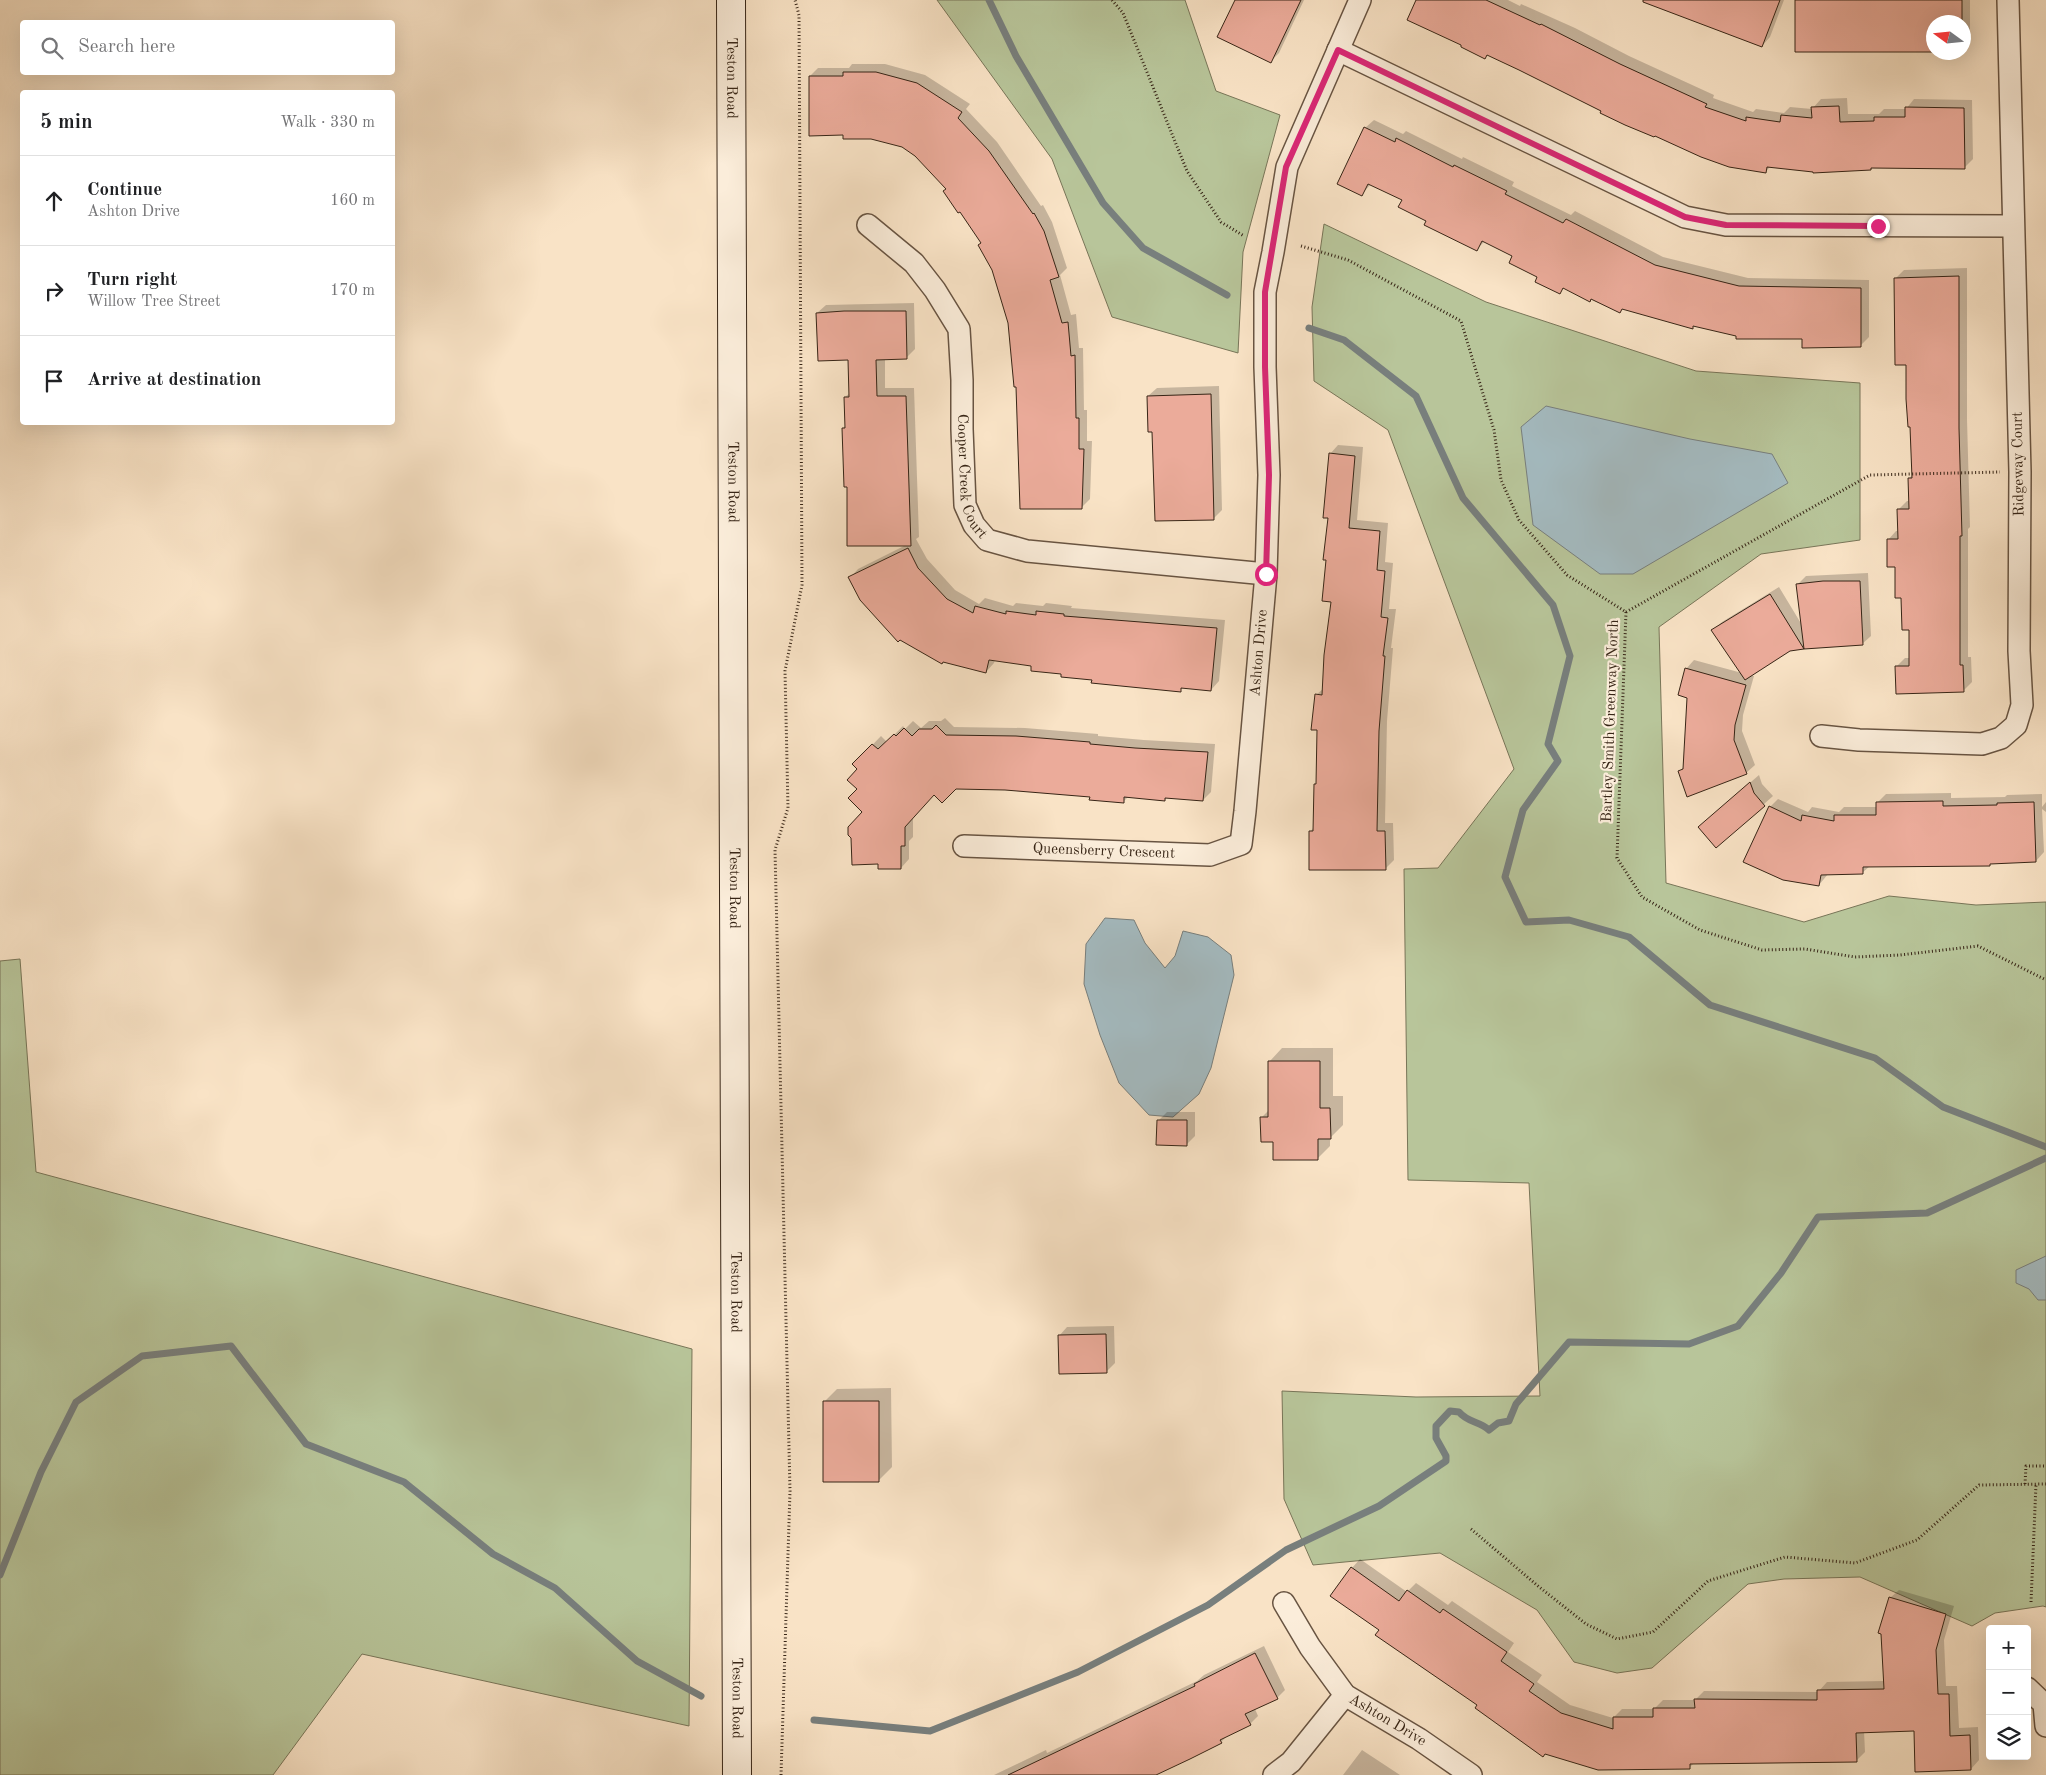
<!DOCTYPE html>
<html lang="en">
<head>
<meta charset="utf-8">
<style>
	:root { --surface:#fff; --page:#f6f6f6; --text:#202124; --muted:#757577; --line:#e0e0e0 }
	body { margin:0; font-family:"Old Standard TT",serif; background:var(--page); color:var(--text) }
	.controls { position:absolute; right:15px; bottom:15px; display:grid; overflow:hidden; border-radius:5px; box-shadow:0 5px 20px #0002 }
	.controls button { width:45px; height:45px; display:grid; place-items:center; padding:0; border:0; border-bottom:1px solid var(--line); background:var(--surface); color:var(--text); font:25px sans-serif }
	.compass { position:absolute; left:1926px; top:15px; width:45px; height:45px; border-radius:50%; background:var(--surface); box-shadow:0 5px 20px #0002; rotate:285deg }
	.stop { position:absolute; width:15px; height:15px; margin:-11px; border:4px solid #db2777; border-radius:50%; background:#fff }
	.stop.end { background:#db2777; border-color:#fff; box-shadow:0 1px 5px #0008 }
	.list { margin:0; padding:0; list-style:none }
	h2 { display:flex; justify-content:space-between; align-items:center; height:65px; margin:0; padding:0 20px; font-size:21px }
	h2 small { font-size:16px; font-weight:400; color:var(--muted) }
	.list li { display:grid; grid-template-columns:32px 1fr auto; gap:15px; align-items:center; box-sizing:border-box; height:90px; padding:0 20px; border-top:1px solid var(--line) }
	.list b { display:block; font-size:19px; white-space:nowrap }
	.list p { margin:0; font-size:16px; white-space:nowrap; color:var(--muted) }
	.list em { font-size:16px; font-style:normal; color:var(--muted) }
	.icon { flex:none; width:28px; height:28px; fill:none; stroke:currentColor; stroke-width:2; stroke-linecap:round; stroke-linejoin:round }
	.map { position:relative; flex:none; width:2046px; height:1775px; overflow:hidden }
	.search { position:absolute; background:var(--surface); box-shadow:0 5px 20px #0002; left:20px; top:20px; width:375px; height:55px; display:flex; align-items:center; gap:12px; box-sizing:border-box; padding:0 18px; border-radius:5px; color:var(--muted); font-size:19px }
	.panel { position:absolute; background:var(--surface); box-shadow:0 5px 20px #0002; left:20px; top:90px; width:375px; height:335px; border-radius:5px }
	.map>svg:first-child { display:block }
</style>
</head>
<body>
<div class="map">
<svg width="2046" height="1775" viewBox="0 0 2046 1775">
	<rect width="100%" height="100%" fill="#f9e3c6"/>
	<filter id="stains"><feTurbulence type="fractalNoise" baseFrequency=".004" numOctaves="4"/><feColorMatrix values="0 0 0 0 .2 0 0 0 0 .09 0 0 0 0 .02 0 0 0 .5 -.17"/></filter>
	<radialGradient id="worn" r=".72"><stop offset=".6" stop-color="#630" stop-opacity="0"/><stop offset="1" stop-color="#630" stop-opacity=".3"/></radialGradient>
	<!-- green -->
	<path fill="#b8c59a" stroke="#787558" d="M937,0H1185L1216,91L1280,115L1243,252L1238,353L1112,317L1052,159Z
		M1324,224L1486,302L1696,371L1860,383V540L1761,554L1659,627L1666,883L1804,922L1889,896L1976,905L2046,902V1607L2043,1606L1995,1613L1972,1626L1860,1577L1784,1579L1748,1584L1652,1668L1617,1673L1574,1662L1537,1610L1440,1553L1313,1565L1284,1499L1282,1391L1416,1397L1540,1396L1529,1183L1408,1180L1404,869L1438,868L1514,769L1388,430L1314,381L1312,307Z
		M20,959L36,1172L692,1349L689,1726L362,1654L273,1775H0V961Z"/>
	<!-- water -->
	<path fill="#a4bbc1" stroke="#787f7d" d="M1546,406L1690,439L1772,454L1788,483L1633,574H1600L1533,525L1521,427Z
		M1105,918L1134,920L1145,943L1165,968L1175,956L1183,931L1208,937L1231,955L1234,975L1211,1068L1199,1094L1173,1117L1149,1115L1119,1083L1100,1035L1084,984L1086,944Z
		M2046,1256V1300H2038L2029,1289L2016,1283V1270Z"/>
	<!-- shadow -->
	<path fill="#0003" d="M1237,0H1304L1279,53L1271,61Z
		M1417,0H1508L1520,6L1521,4L1575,28L1629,56L1714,95L1713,98L1753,112L1756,109L1784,113L1790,107L1812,109L1821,99L1847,98L1848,114H1879L1884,109H1906L1914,99L1972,100L1973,159L1964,168L1873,167L1871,169L1771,166L1766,171L1603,110L1488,54L1485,58Z
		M1642,0H1784L1770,37L1762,46Z
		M1796,0H1970V42L1964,48V22H1934Z
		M852,64H885L925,75L970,104L966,109L997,142L1041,206L1043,205L1052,222L1067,268L1060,275L1071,315L1076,314L1079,348H1083L1084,410H1087V441H1092L1090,499L1082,507L1017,386L1010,323L993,269L982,242L947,188L916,155L903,146L871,138L844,134L810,76L818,68H849Z
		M1374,120L1403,134L1406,131L1462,159L1463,157L1514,182L1512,186L1571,215L1575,211L1663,257L1748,278L1869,280V337L1860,346L1803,338L1737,335L1694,325L1692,328L1623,308L1620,312L1564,288L1560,292L1514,256L1485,241L1477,249L1428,220L1404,199L1371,184L1362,194L1365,128Z
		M1967,268V419L1970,527L1968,529V657H1971L1972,682L1963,691L1897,666L1905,658H1910V628L1896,566L1888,540L1896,531H1899V509L1907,501H1910L1909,478L1913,475L1908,364L1896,278L1904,270Z
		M914,303L915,349L906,358H885V388H914L919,537L916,539L927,559L955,590L979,604L985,598L1013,606L1016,603L1043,606L1046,603L1072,606L1071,608L1225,620L1219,681L1211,690L1184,687L1180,690L1093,679L1032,665L995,660L994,663L986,672L899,638L850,578L858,569L906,545L848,485L843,428L846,425L845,397L850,393V359L817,313L826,305Z
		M1219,386L1222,510L1213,519L1153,431L1148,396L1157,388Z
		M1338,445L1363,447L1357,520L1388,523L1385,562L1393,563L1389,609H1396L1391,648H1393L1387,721L1385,823H1393L1394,860L1385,869L1310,832L1314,827L1315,784L1317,782L1318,729L1316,695L1324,688L1332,600L1329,517L1330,454Z
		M1868,573L1871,636L1862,644L1805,646L1789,650L1750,675L1754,676L1743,715L1742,731L1755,765L1746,773L1679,772L1684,767L1688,697L1686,669L1694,660L1742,673L1713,630L1722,622L1779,587L1802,625L1797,585L1806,576Z
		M945,718L954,727L1025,728L1098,734V736L1144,740L1215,744L1211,792L1203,800L1167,797L1165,800L1129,796L1124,801L1091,795L1005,789L955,788L934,794L913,817V837L909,841V859L901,868L864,812L858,789L859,769L854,764L881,736L887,742L903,726L905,729L913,721L921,728L929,721H941Z
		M1759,775L1762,784L1773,796L1717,846L1708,819Z
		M1951,793V798L2005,797L2007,795L2042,794V807L2046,802V812L2042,809L2044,852L2036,861L1992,862L1989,865L1870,866L1862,873L1828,874L1819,885L1770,807L1778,799L1808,812L1812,807L1839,812L1844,807H1878V802L1886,794Z
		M1282,1048H1333V1096H1343V1125L1330,1138V1146L1317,1159L1262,1117L1269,1110V1062Z
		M1167,1112H1195V1136L1186,1145L1158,1121Z
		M1114,1326L1115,1363L1106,1372L1059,1336L1067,1327Z
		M891,1388L892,1467L879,1480L824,1402L837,1389Z
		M1360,1559L1407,1592L1416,1583L1448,1605L1452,1601L1514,1643L1508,1652L1542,1675L1537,1682L1570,1705L1613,1718L1622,1709H1654L1663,1700H1695L1704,1691L1818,1692L1827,1682L1884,1681L1890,1598L1899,1590L1954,1606L1944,1640L1946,1686H1957L1959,1728L1978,1727L1979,1760L1971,1769L1915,1729L1864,1731L1865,1752L1856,1761L1694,1763L1689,1768L1479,1705L1381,1630L1352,1568Z
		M1264,1646L1285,1690L1277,1698L1255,1709L1258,1716L1250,1724L1228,1735L1221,1742L1151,1775H994L1046,1750L1047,1753L1112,1722L1197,1681L1204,1675Z
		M1362,1750L1400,1775H1343Z"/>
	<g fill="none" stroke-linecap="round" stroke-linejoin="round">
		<!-- stream -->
		<path stroke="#787f7d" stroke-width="7" d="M989,0L1016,56L1103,203L1143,248L1227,295
			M1309,328L1344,340L1416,396L1463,498L1553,605L1570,656L1548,744L1558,761L1523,810L1505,877L1526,922L1569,920L1629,937L1710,1005L1875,1058L1943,1107L2046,1147
			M0,1575L41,1472L76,1402L142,1356L231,1346L306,1444L404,1482L493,1554L555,1588L637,1661L701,1696
			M814,1720L930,1731L1078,1672L1208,1605L1286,1550L1379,1506L1446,1461V1456L1436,1438V1426L1450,1411L1459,1412C1468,1423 1480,1421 1489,1430L1498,1423L1509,1421L1516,1404L1569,1342L1689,1344L1738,1326L1781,1273L1818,1217L1927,1213L2046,1158"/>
	</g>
	<!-- building -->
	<path fill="#ebab9a" stroke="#372516" d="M1235,0H1301L1271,63L1217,37Z
		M1416,0H1486L1540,25L1541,24L1620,64L1707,104L1705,107L1746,121V117L1780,122L1781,115L1812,118L1811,107L1839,106L1840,122L1874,121V117H1905V107L1964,108L1965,169L1871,168V170L1813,173V172L1767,167L1766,173L1729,167L1701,157L1655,136L1654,137L1625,125L1600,113L1601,111L1519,70L1487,55L1485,59L1461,47V45L1407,20Z
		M1643,0H1780L1762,47L1643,2Z
		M1795,0H1962V22H1934V52H1795Z
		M843,72H876L917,83L962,112L958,118L989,151L1033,214L1034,213L1044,231L1059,277L1050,280L1062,323L1068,322L1071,356L1075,355L1076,418H1079V449H1084L1082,509H1020L1016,387H1014L1008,323L992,270L978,245L981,243L960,212L958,213L943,191L946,189L915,156L902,147L871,139H843V135L809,136V76H843Z
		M1364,127L1395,142L1396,138L1453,167L1454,165L1507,191L1505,194L1563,223L1566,219L1655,265L1739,286L1861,288V347L1802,348V339H1736V336L1693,326V329L1622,309L1620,313L1591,299L1590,302L1563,288L1560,294L1535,282L1537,277L1509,263L1512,256L1482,241L1477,251L1424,225L1426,221L1398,207L1402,200L1368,184L1362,196L1337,184Z
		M1959,276V428L1962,536H1960V665H1963L1964,692L1896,694L1895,666H1909V630H1902L1901,598H1895V567H1887V539H1898L1897,509H1909L1908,478H1912L1910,427H1908L1906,399V365H1895L1894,278Z
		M844,311H906L907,359L876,360L877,396H906L911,546H847V487H844L842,428H845L844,397H849L848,360L818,361L816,313Z
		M1211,394L1214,520L1155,521L1152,432H1148L1147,396Z
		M1329,453L1355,456L1349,528L1380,531L1377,570L1385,571L1381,617L1388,618L1383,656H1385L1379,731L1377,831H1385L1386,870H1309V831H1313L1314,784H1316L1317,730H1311L1315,694L1322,695L1324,655L1331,602L1322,601L1326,560H1323L1328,518H1323Z
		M908,548L918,568L947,599L973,613L975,606L1006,614V611L1036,615V611L1064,614V616L1217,628L1211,691L1181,688V692L1091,683L1092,680L1061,677V674L1031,671V666L989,660L986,673L943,662L942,664L900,640L898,642L860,600L848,577Z
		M1823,581H1860L1863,645L1804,649L1796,584Z
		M1770,594L1804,649L1790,651L1745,680L1711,630Z
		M1685,668L1746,685L1735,725L1734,740L1747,774L1687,797L1678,771L1683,769L1687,698L1678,695Z
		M936,725L946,735L1016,736L1090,742V744L1135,748L1208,752L1203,801L1165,798V801L1124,797V803L1089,800L1090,797L1005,790L956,789L942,803L934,795L905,827V846H901V869H878V864L852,865L851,838L848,835V827L862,812L848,798L857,789L847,780L857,769L852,764L872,744L878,749L894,734L896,736L904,728L912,736L919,729H932Z
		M1750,782L1754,793L1765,806L1716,848L1698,827Z
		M1943,801V806L1997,805V803L2034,802L2036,862L1990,864V866L1863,867V874L1821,875L1819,886L1783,880L1743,862L1769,806L1801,821L1802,815L1834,821V815H1876V802Z
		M1268,1061H1320V1108H1330L1331,1139H1318V1160H1273V1142H1261L1260,1117H1268Z
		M1157,1120H1187V1146L1156,1145Z
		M1106,1334L1107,1373L1059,1374L1058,1335Z
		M823,1401H879V1482H823Z
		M1351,1567L1399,1601L1407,1590L1440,1613L1443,1609L1507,1652L1501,1661L1534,1684L1529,1691L1561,1713L1613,1729V1717H1653V1708H1695L1694,1699L1817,1700V1690L1884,1689L1881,1634L1878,1633L1889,1597L1946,1614L1936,1650L1938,1694H1949L1950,1736L1970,1735L1971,1770L1915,1772L1914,1731L1856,1733L1857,1762L1690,1764V1769L1598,1770L1545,1754L1543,1757L1475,1708L1477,1705L1375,1635L1379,1630L1330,1596Z
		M1255,1653L1278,1699L1245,1714L1251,1725L1220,1740L1222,1743L1190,1759L1156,1775H1008L1195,1686L1194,1684Z"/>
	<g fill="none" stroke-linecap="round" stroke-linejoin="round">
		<defs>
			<g id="minor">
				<path d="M1338,50L1685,217L1726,225L2013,226"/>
				<path id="s1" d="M868,225L914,263L935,290L959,329L962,380V429L965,505L974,525L987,540L1027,551L1266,574"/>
				<path d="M1821,736L1859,740L1982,744L2001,738L2016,725L2022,705L2019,651L2020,472L2008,0"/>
				<path id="s2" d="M964,846L1210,855L1241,844L1245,811L1266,574L1269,475L1265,367V292L1273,252L1287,167L1360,0"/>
				<path id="s3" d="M1284,1603L1310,1647L1345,1695L1419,1739L1471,1775"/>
				<path d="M2027,1688L2044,1704L2046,1726"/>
				<path d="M1274,1775L1291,1762L1345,1695"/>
			</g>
			<g id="secondary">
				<path id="s4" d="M731,0L737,1775"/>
			</g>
		</defs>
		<!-- minor casing -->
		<use href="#minor" stroke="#685442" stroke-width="24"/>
		<!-- secondary casing -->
		<use href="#secondary" stroke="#372516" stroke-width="30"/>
		<!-- path -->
		<path stroke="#372516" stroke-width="3" stroke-dasharray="1 2.5" stroke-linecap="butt" d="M1112,0L1123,13L1187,171L1221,222L1244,236
			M1301,246L1348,260L1461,321L1494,430L1501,480L1519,520L1567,575L1626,612L1617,858L1642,897L1700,930L1762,950L1805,949L1855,957L1900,955L1978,946L2046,980
			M1626,612L1870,475L2000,472
			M2025,1484L2026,1466H2046
			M1471,1529L1538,1586L1586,1624L1617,1639L1653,1632L1708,1581L1785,1557L1855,1563L1917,1540L1979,1485L2046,1484
			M2031,1602L2036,1484
			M781,1775L790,1491L775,850L788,808L785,671L802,585L799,15L795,0"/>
		<!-- minor -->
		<use href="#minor" stroke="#fbedda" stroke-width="21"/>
		<!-- secondary -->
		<use href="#secondary" stroke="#fbedda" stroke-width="28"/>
	</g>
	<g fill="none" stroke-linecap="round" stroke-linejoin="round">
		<!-- route -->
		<path stroke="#db2777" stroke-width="6" d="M1266,574L1269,475L1265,367V292L1286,167L1338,50L1685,217L1726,225L1878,226"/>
	</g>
	<g text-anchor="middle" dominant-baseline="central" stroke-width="4.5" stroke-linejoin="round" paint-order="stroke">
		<!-- street labels -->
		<g font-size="15" fill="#372516" stroke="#fbedda">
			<text stroke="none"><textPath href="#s4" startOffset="78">Teston Road</textPath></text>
			<text transform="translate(2019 464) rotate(-91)">Ridgeway Court</text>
			<text stroke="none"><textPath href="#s1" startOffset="289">Cooper Creek Court</textPath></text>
			<text stroke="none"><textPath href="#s4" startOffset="482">Teston Road</textPath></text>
			<text stroke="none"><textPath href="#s2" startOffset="471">Ashton Drive</textPath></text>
			<text transform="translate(1611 721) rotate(-88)">Bartley Smith Greenway North</text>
			<text stroke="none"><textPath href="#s2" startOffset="140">Queensberry Crescent</textPath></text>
			<text stroke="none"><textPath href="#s4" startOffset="888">Teston Road</textPath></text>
			<text stroke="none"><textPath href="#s4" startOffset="1292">Teston Road</textPath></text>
			<text stroke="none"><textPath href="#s4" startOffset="1698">Teston Road</textPath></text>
			<text stroke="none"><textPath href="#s3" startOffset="160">Ashton Drive</textPath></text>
		</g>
	</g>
	<rect width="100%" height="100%" filter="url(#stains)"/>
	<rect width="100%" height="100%" fill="url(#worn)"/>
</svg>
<div class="controls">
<button>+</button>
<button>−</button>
<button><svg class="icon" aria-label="layers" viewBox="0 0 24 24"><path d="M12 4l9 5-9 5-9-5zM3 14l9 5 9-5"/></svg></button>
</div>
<svg class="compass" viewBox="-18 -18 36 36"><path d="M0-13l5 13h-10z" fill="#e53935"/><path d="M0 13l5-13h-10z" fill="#757577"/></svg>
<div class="stop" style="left:1266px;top:574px"></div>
<div class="stop end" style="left:1878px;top:226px"></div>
<div class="search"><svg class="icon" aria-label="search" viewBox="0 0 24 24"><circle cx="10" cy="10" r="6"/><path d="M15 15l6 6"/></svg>Search here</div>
<section class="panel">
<h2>5 min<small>Walk · 330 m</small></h2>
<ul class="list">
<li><svg class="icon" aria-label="ahead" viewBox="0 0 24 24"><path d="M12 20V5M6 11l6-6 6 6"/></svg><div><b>Continue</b><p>Ashton Drive</p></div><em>160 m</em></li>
<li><svg class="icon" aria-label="right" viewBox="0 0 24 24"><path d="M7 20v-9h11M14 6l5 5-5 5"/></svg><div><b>Turn right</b><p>Willow Tree Street</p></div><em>170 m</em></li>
<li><svg class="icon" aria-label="arrive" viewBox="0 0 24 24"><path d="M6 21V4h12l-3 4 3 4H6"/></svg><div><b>Arrive at destination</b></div></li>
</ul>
</section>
</div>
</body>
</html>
